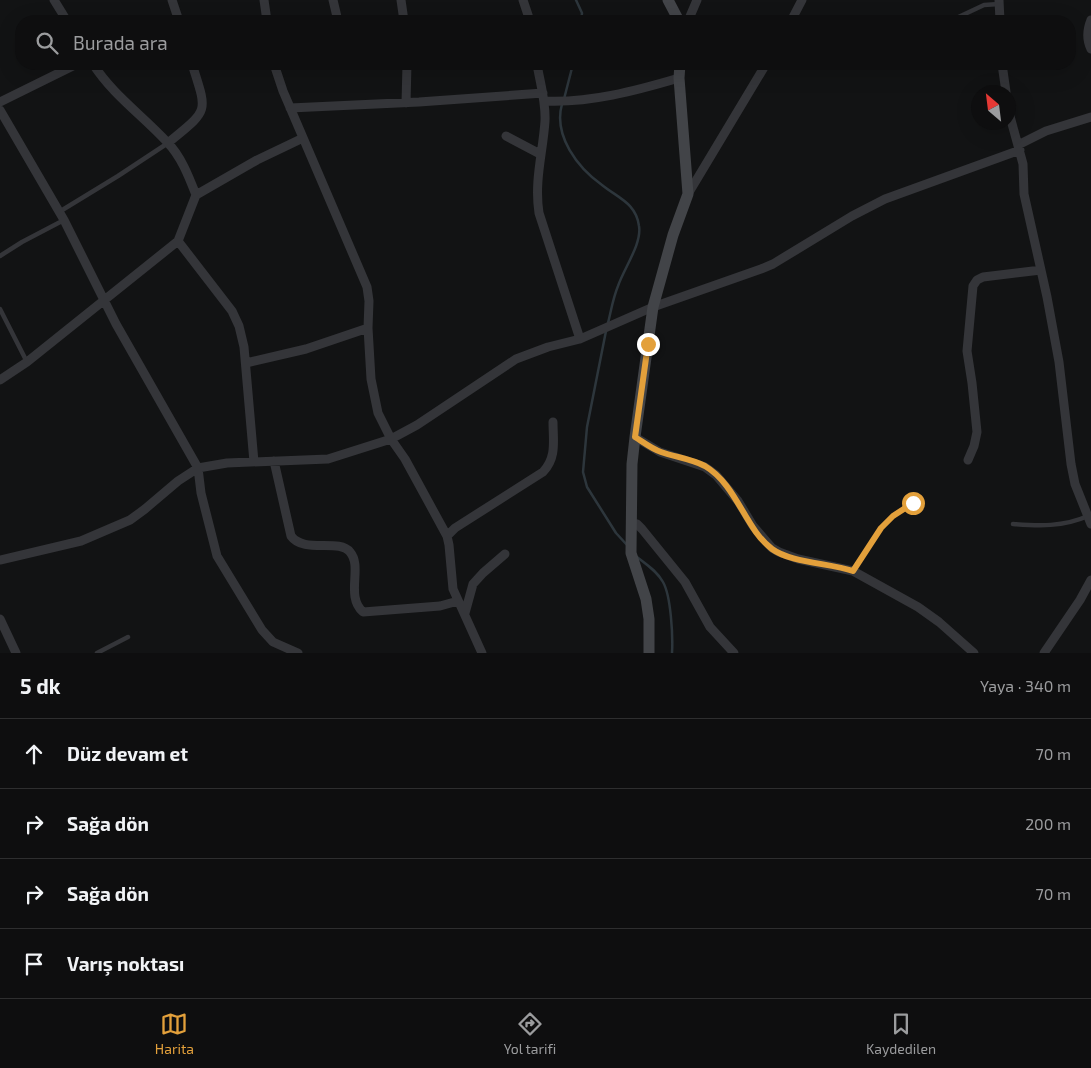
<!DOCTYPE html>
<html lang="tr">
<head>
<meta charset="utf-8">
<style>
	:root { --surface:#0e0e0f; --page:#171718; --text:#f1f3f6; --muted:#9b9c9e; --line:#2e2e2f; --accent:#e3a03b }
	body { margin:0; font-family:"Exo 2",sans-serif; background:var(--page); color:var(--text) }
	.compass { position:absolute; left:971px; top:85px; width:45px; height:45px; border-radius:50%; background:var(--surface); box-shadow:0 5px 20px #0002; rotate:332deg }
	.stop { position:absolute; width:15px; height:15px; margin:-11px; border:4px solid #e3a03b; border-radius:50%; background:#fff }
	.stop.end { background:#e3a03b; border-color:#fff; box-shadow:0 1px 5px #0008 }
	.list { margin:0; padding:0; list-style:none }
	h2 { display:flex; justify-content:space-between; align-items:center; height:65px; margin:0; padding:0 20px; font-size:21px }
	h2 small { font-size:16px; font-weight:400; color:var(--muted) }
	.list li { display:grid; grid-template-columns:32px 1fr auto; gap:15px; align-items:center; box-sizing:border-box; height:70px; padding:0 20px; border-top:1px solid var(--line) }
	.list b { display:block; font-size:19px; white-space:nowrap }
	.list em { font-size:16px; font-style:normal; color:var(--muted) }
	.icon { flex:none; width:28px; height:28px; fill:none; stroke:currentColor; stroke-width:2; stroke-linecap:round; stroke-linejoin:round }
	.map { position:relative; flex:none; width:1091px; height:653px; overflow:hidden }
	.search { position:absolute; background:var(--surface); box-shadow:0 5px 20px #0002; left:15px; right:15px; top:15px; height:55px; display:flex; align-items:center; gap:12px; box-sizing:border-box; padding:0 18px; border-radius:20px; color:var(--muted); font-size:19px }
	.sheet { height:345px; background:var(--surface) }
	nav { display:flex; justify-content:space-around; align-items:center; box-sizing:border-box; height:70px; border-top:1px solid var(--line); background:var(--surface); font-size:14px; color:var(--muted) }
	nav a { display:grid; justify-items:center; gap:2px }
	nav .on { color:var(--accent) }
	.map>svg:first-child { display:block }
</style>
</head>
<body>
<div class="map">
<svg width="1091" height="653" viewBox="0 0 1091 653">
	<rect width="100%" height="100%" fill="#121314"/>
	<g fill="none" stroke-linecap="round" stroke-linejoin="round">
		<!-- stream -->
		<path stroke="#2d363c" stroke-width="2.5" d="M576,0L582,13L581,21
			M564,99L573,64
			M562,104C553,136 578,168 602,185C618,198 636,203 639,226C642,244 624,268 618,286C613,298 611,311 608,323
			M606,331L587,427L583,472L587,487L616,533L627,545
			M637,557C646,564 657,571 663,582C671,596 673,636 672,653"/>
		<!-- lane -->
		<path stroke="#343539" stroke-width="4.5" d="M950,21L984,5L999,4
			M59,212L118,176L168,143
			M0,256L22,242L64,220
			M0,309L27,362
			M1013,524C1039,526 1063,527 1088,516
			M853,571L881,528L893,516L913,503
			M97,653L128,637"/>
		<!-- street -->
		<path stroke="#343539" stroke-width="9" d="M54,0L67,21
			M172,0L179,21
			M264,0L267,21
			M333,0L338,21
			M401,0L404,21
			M523,0L530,21
			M999,0L1000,21
			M1091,20C1087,30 1086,39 1091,49
			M688,21L697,0
			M791,21L802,0
			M93,64C113,95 142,115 167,142C181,156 189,177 196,195
			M274,64L283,91L367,287L369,301L368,328L371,379L378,413L391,439L405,459L447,536L449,545L453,589L482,653
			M537,64C540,83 546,101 545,121C543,152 534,181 539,213L580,339
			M1002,64L1006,92
			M545,101C590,103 635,91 679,78
			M0,102L77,64
			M406,103L407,64
			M290,108L419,102L543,93
			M1008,109L1023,164L1024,194L1047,297L1059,362L1071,464L1075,484L1091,524
			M0,110L64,220L116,324L198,468L201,493L217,556L262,630L273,642L298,653
			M506,136L540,154
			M168,143C209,109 208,114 192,64
			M1018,145L1046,131L1091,117
			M688,194L766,64
			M178,241L232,311L239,326L244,347L254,462
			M246,363L306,349L368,328
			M0,380L27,362L178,241L196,195L257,160L303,138
			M635,437L660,452L705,467L716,475L738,501L753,526L772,548L779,552L798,559L853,571L918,607L939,622L974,653
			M968,460L974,446L977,432L972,383L967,351L973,286L977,280L983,277L1041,270
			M274,461L291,536C304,554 339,538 350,552C363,567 345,596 363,612L440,606L458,601
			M631,523L637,524L642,529L685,582L710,627L734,653
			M447,536L455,528L543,472C557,457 553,441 553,422
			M0,560L81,541L130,520L145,509L178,481L198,468L227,463L328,459L391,439L417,425L516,359L548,347L580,339L653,307L761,269L773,264L852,216L885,199L1020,150
			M465,613L473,584L483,573L505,554
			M0,619L16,653
			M1044,653L1080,600L1091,580"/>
		<!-- secondary -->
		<path stroke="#424448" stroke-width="11" d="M668,0L679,21
			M649,653V619L646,599L631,553L632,464L635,437L653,307L673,235L688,194L679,78L680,64"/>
	</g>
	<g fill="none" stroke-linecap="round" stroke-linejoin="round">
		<!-- route -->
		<path stroke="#e3a03b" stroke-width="6" d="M648,344L635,437C643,442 652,449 661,452C675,457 692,459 705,466C737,485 745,529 772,549C791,563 830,563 853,571L881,528L893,516L913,503"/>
	</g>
</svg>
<svg class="compass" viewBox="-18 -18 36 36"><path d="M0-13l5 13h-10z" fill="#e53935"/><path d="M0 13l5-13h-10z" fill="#9b9c9e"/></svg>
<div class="stop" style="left:913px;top:503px"></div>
<div class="stop end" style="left:648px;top:344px"></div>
<div class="search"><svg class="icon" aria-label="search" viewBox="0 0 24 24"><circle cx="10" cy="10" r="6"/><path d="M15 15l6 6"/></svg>Burada ara</div>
</div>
<section class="sheet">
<h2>5 dk<small>Yaya · 340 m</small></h2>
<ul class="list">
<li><svg class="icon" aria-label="ahead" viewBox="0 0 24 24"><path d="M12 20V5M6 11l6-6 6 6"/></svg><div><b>Düz devam et</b></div><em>70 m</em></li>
<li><svg class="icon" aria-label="right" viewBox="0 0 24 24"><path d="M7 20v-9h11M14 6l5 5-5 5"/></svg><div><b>Sağa dön</b></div><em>200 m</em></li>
<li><svg class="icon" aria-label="right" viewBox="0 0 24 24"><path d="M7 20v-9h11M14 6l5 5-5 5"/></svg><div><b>Sağa dön</b></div><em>70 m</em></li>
<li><svg class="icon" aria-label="arrive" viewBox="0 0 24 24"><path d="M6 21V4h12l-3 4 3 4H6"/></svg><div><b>Varış noktası</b></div></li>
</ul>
</section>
<nav>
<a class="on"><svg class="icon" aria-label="map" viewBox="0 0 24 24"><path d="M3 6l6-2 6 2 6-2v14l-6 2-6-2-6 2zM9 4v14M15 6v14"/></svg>Harita</a>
<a><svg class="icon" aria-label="directions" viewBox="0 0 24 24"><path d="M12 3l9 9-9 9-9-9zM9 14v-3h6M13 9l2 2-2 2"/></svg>Yol tarifi</a>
<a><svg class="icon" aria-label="saved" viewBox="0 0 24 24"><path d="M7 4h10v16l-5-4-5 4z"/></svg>Kaydedilen</a>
</nav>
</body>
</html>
